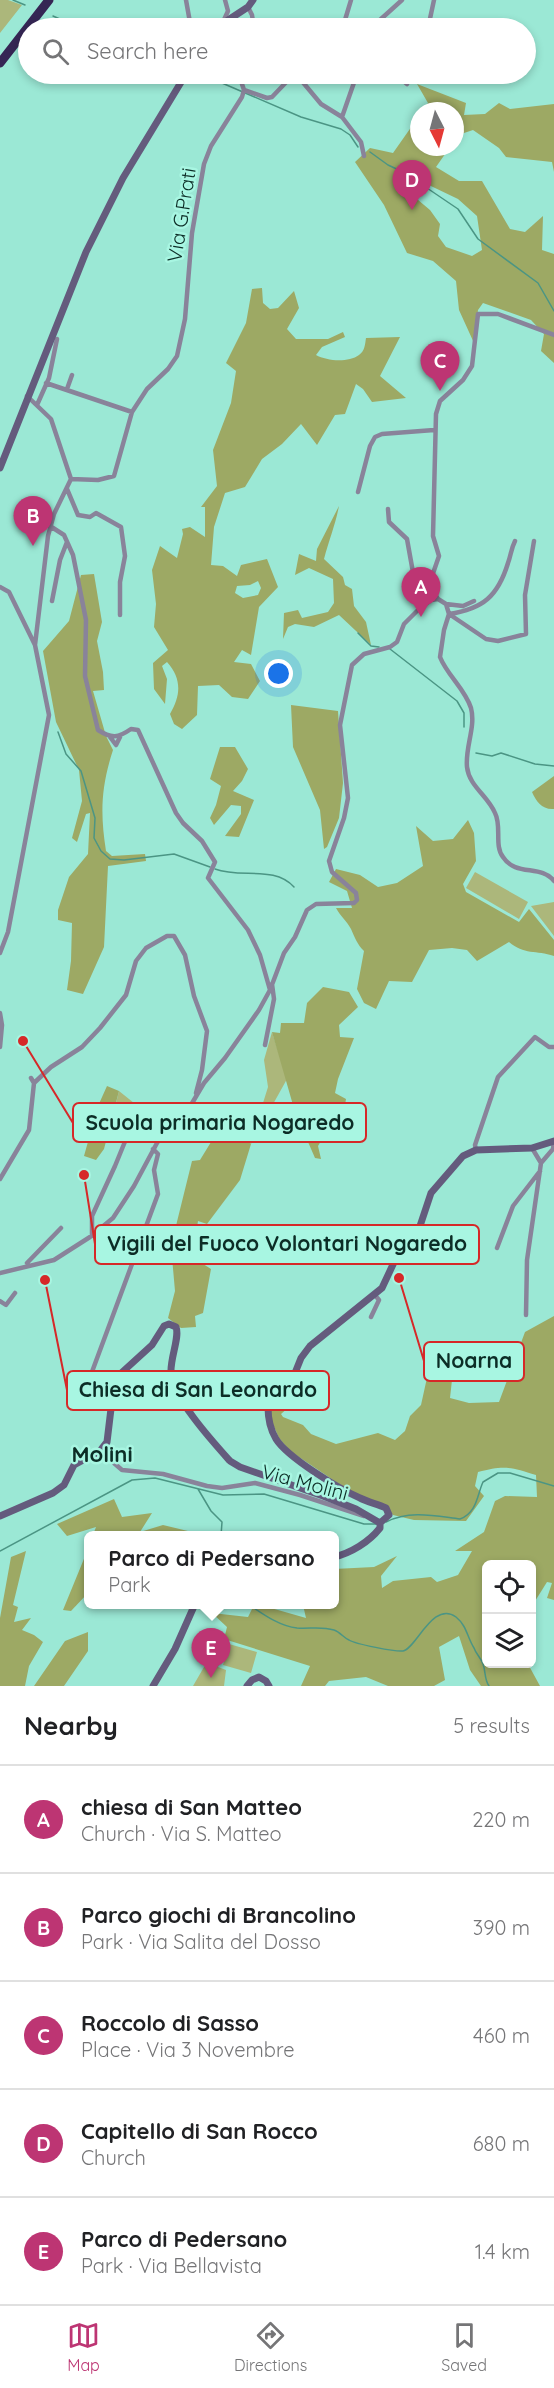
<!DOCTYPE html>
<html lang="en">
<head>
<meta charset="utf-8">
<style>
	:root { --surface:#fff; --page:#f6f6f6; --text:#202124; --muted:#757577; --line:#e0e0e0; --accent:#bd3573 }
	body { margin:0; font-family:Quicksand,sans-serif; background:var(--page); color:var(--text) }
	.controls { position:absolute; right:18px; bottom:18px; display:grid; overflow:hidden; border-radius:9px; box-shadow:0 3px 9px #0003 }
	.controls button { width:54px; height:54px; display:grid; place-items:center; padding:0; border:0; border-bottom:2px solid var(--line); background:var(--surface); color:var(--text); font:30px sans-serif }
	.compass { position:absolute; left:410px; top:102px; width:54px; height:54px; border-radius:50%; background:var(--surface); box-shadow:0 3px 9px #0003; rotate:174deg }
	.you { position:absolute; left:279px; top:674px; width:21px; height:21px; margin:-15px; border:4px solid #fff; border-radius:50%; background:#1a73e8; box-shadow:0 0 0 9px #1a73e833 }
	.badge { display:grid; place-items:center; width:39px; height:39px; border-radius:50%; background:var(--accent); color:#fff; font-size:20px; font-weight:700 }
	.pin { position:absolute; translate:-50% -50px; filter:drop-shadow(0 2px 3px #0008) }
	.pin::after { content:''; position:absolute; top:32px; width:21px; height:18px; background:inherit; clip-path:polygon(0 0,100% 0,50% 100%) }
	.popup { position:absolute; left:84px; top:1531px; width:255px; height:78px; box-sizing:border-box; display:grid; place-content:center; border-radius:9px; background:var(--surface); filter:drop-shadow(0 2px 4px #0005); font-size:20px; white-space:nowrap; color:var(--muted) }
	.popup b { font-size:22px; color:var(--text) }
	.popup::after { content:''; position:absolute; left:50%; top:100%; margin-left:-12px; border:12px solid transparent; border-top-color:var(--surface) }
	.list { margin:0; padding:0; list-style:none }
	h2 { display:flex; justify-content:space-between; align-items:center; height:78px; margin:0; padding:0 24px; font-size:26px }
	h2 small { font-size:20px; font-weight:400; color:var(--muted) }
	.list li { display:grid; grid-template-columns:39px 1fr auto; gap:18px; align-items:center; box-sizing:border-box; height:108px; padding:0 24px; border-top:2px solid var(--line) }
	.list b { display:block; font-size:22px; white-space:nowrap }
	.list p { margin:0; font-size:20px; white-space:nowrap; color:var(--muted) }
	.list em { font-size:20px; font-style:normal; color:var(--muted) }
	.icon { flex:none; width:33px; height:33px; fill:none; stroke:currentColor; stroke-width:2; stroke-linecap:round; stroke-linejoin:round }
	.map { position:relative; flex:none; width:554px; height:1686px; overflow:hidden }
	.search { position:absolute; background:var(--surface); box-shadow:0 3px 9px #0003; left:18px; right:18px; top:18px; height:66px; display:flex; align-items:center; gap:15px; box-sizing:border-box; padding:0 21px; border-radius:33px; color:var(--muted); font-size:22px }
	.sheet { height:618px; background:var(--surface) }
	nav { display:flex; justify-content:space-around; align-items:center; box-sizing:border-box; height:84px; border-top:2px solid var(--line); background:var(--surface); font-size:16px; color:var(--muted) }
	nav a { display:grid; justify-items:center; gap:3px }
	nav .on { color:var(--accent) }
	.map>svg:first-child { display:block }
</style>
</head>
<body>
<div class="map">
<svg width="554" height="1686" viewBox="0 0 554 1686">
	<rect width="100%" height="100%" fill="#9be8d5"/>
	<!-- green -->
	<path fill="#acb77b" d="M0,0H8L22,5L0,33Z
		M475,872L528,902L519,919L466,888Z
		M554,902V936L531,906Z
		M272,1032L287,1079L251,1144L243,1138L252,1117L263,1103L268,1087L264,1060Z
		M119,1091L134,1103L127,1125L112,1120Z
		M229,1644L257,1652L251,1673L223,1665Z
		M220,1660L218,1667L226,1670L224,1686H193L204,1667Z"/>
	<!-- forest -->
	<path fill="#9da964" fill-rule="evenodd" d="M417,84L466,103L464,115L485,114L499,103L510,109L554,104V172L552,162L506,157L499,148L473,130L458,135L455,140V111H423L428,103Z
		M419,116V147H450L436,167L459,181H482L510,229L525,232L543,216L542,250L554,254V363L541,351L544,334L531,320L483,303L478,310L474,343L459,310L456,281L433,261L407,253L384,205L355,162L370,148L393,153ZM410,176L458,199L477,216L482,250L472,256L446,247L438,236L440,224L430,210L399,184Z
		M262,288L263,303L270,309L278,308L294,291L299,308L287,329L296,339H328L343,332L345,337L322,347L316,355C327,361 348,363 359,355C365,351 365,344 366,338L400,337L380,376L406,398L372,402L363,389L356,384L345,414L335,415L317,445L301,424L282,444L262,459L245,487L225,493L214,527L211,565L223,566L237,576L241,565L267,559L278,587L259,607L251,655L242,650L234,662L251,664L260,681L248,699L232,697L219,685L198,686L197,715L182,729L174,724L170,714C181,695 182,679 167,662L162,666L167,679L165,704L154,689L153,663L168,650L154,627L156,604L152,570L160,546L177,558L183,534L182,529L190,527L205,537V507H201L217,486L213,450L231,403L236,371L226,363L246,323L252,289ZM258,581L261,588L258,595L243,598L235,593L237,586L250,585Z
		M339,506C335,526 329,540 324,559L343,577L345,585L352,589L354,606L366,622L371,645L339,615L314,627L295,624L288,627L283,639L284,613L298,610L302,618L328,612L334,603L333,579L309,568L295,575L299,554L316,561L317,549Z
		M94,574L102,622L97,641L103,672L104,690L93,691L106,736L113,750C101,787 100,813 106,851L112,856L145,854L146,861L108,866L104,947L83,994L67,990L71,961L72,923L58,920V910L69,877L88,854L90,813L86,814L77,842L72,838L82,801L79,770L56,722L43,651L69,621L81,575Z
		M291,705L338,711L343,783L339,818L327,847L324,849L320,810L293,747Z
		M220,747H235L248,769L242,781L233,791L254,800L239,837L225,836L241,814V806L231,805L214,825L210,818L216,805L221,786L210,779Z
		M554,776V809C542,810 536,801 532,792Z
		M468,820L474,833L476,861L463,884L466,892L519,922L529,909L554,940V956C536,950 524,955 509,942L477,961L467,950L452,948L429,950L412,982L389,981L376,1009L364,1003L357,989L364,951C357,944 355,938 351,929C347,921 340,916 336,908H352L347,891L329,882L336,869L360,875L378,887L397,883L423,866L416,826L433,841L453,839Z
		M323,987L349,992L358,1007L339,1025L340,1037L354,1038L338,1079L335,1093L346,1099L339,1142L321,1141L318,1146L321,1159L315,1158L295,1112L272,1032L280,1033L281,1023H304L307,1003Z
		M107,1086L119,1091L104,1149L96,1160L84,1156L98,1106Z
		M219,1129L243,1138L251,1144L240,1180L207,1224L198,1221L192,1257L211,1269L203,1313L195,1316L196,1327L181,1328L168,1318L175,1291L171,1246L192,1161L200,1160Z
		M554,1316V1600L547,1598L552,1583L547,1582L532,1606V1564H486V1664H528L540,1686H481L470,1670L459,1636L439,1647L445,1680L434,1686H388L366,1677L329,1681L325,1686H301L310,1666L224,1639L227,1627L212,1613L248,1617L254,1605L257,1604L306,1618L303,1605L334,1604V1569L374,1567L397,1556L381,1576L382,1588L393,1581L431,1577L437,1582L458,1575L472,1551H455L484,1532L495,1501L505,1496L537,1497L536,1475C511,1467 504,1465 478,1472L475,1486L484,1496L466,1521L414,1520L393,1515L387,1508L360,1498L290,1451L279,1438L272,1422L270,1410L289,1391L296,1392L301,1406L292,1400L289,1401V1407L281,1414L283,1417L303,1425L311,1434L336,1444L378,1433L395,1440L405,1431L410,1416L421,1405L432,1355H449L445,1364L453,1371L450,1398L469,1403L499,1402L525,1332Z
		M114,1499L122,1517L152,1513L140,1532L163,1525L192,1532L193,1535H93L96,1527L67,1536L57,1524Z
		M88,1549V1593L71,1611L63,1610Z
		M26,1551L13,1605L18,1607L14,1622L31,1618L22,1630L34,1635L43,1642L29,1666L25,1686H0V1618L11,1557Z
		M88,1632V1651L64,1686H34L65,1641Z"/>
	<g fill="none" stroke-linecap="round" stroke-linejoin="round">
		<!-- stream -->
		<path stroke="#4b9584" stroke-width="1.5" d="M13,0L25,5
			M53,16L80,28
			M201,74L301,117L341,129L350,135L358,147
			M370,152L388,165L401,171L415,184L424,186L458,209L478,239L538,283L554,311
			M358,633L371,646L379,647
			M390,649L457,701L464,713V727
			M58,732L66,754L81,771L95,818L94,838L101,851L110,859L124,860L174,854L210,867
			M476,753L492,756L501,753L535,764L554,766
			M215,869C241,879 274,865 294,887
			M198,1489L211,1511L222,1522L221,1536
			M386,1522C410,1510 435,1516 460,1519C477,1513 477,1495 483,1482L498,1473H510L554,1486
			M0,1551L132,1480L155,1478L223,1495L264,1494L364,1524H376
			M248,1604C263,1614 279,1626 297,1628C310,1629 321,1626 334,1630C340,1632 344,1638 349,1640C355,1644 396,1652 403,1651C416,1649 433,1600 456,1617C467,1626 467,1637 474,1648C476,1654 481,1658 483,1664C486,1672 484,1679 489,1686"/>
		<!-- street -->
		<path stroke="#89839a" stroke-width="4.5" d="M186,0L191,28
			M248,7L252,15L254,28
			M223,22L228,11L225,0
			M340,28L345,20L351,0
			M371,28L402,0
			M428,28L434,0
			M245,74L241,81L244,90L267,98L272,97L294,74
			M296,74L321,104L342,117L357,74
			M395,74L407,84
			M342,117L361,142L364,156
			M46,383L132,412
			M67,389L72,375
			M27,396L51,419L71,479
			M37,405L49,378L57,339
			M71,479L98,480L114,476L132,412L147,389L168,369L177,356L185,319L192,233L204,164L211,146L242,97L244,90
			M67,489L78,515L90,517L96,513L121,527L125,556L120,582V615
			M358,492L370,446L375,437L382,434L434,430
			M388,509L389,522L407,539L414,578L422,584L429,585
			M50,526L64,535L73,555L86,620L85,676L98,730C112,739 118,738 131,729L138,730L176,813L183,823L202,841L215,862L208,878L248,930L260,955L270,990
			M0,587L9,592L35,645L49,715L8,932L0,953
			M438,599L429,585L439,556L433,536L436,414L440,401L463,380L472,366L478,314H498L554,335
			M52,601L60,560L67,542
			M446,604L463,606L474,601
			M449,614L444,630L440,657C447,675 465,689 471,708C476,727 465,747 467,767C469,786 488,796 495,813C502,826 494,846 503,857C516,877 541,864 554,881
			M449,614L486,639L498,641L526,634L525,595L534,541
			M449,614C483,609 498,596 508,563C511,555 511,549 515,541
			M35,645L48,536L54,514L71,479
			M110,737L116,745L120,737
			M0,1013L2,1025L0,1047
			M265,1045L274,999L272,984
			M34,1083L51,1067L82,1047L100,1028L126,995L136,961L146,948L167,936H174L185,955L194,996L207,1031L202,1070L196,1093
			M532,1148L541,1163
			M476,1150L475,1145L498,1077L535,1037L549,1047H554
			M0,1179L29,1130L34,1083L31,1078
			M92,1236V1216L115,1166L133,1122
			M497,1248L513,1206L540,1171
			M27,1263L61,1228
			M0,1273L54,1260L90,1237L113,1218L134,1186L157,1143L169,1127L188,1110L204,1083L225,1058L259,1010L270,990L284,953L295,937L307,910L316,904L354,903L357,900L356,893L332,872L329,861L344,818L348,798L340,725L352,665L364,654L390,647L397,642L404,624L419,609L431,600L438,599L446,604L449,614
			M0,1301L6,1305L15,1293
			M526,1315L527,1260L541,1163L553,1149L554,1141
			M371,1317L379,1300L374,1294
			M86,1388L158,1194L154,1170L158,1154L153,1149
			M100,1451L122,1470L163,1474L207,1486L222,1488L255,1483L300,1495L364,1516"/>
		<!-- secondary -->
		<path stroke="#645b7d" stroke-width="7" d="M216,28L248,7L253,0
			M0,468L86,252L123,178L186,74
			M0,1516L53,1493L64,1485L74,1465L100,1451L107,1442L113,1392L118,1376L152,1345L164,1326L169,1324L176,1327C180,1337 170,1358 171,1373C172,1397 213,1442 230,1461L240,1467L323,1496L356,1509L380,1523
			M380,1523L389,1515L386,1508C377,1504 368,1502 360,1498C339,1489 287,1457 276,1439C270,1429 268,1418 268,1407L291,1383L301,1358L310,1346L382,1288L396,1258L420,1226L431,1193L463,1156L476,1150L532,1148L554,1141
			M334,1557C351,1553 369,1542 380,1528V1523
			M153,1686L175,1649L195,1604
			M247,1686L252,1680L259,1677L266,1681L269,1686"/>
		<!-- highway -->
		<path stroke="#352654" stroke-width="9" d="M0,63L49,0"/>
	</g>
	<g text-anchor="middle" dominant-baseline="central" stroke-width="5" stroke-linejoin="round" paint-order="stroke">
		<!-- street labels -->
		<g font-size="20" fill="#0c2d26" stroke="#a8f6e2">
			<text transform="translate(181 215) rotate(-81)">Via G.Prati</text>
			<text transform="translate(305 1482) rotate(15)">Via Molini</text>
		</g>
		<!-- quarter labels -->
		<g font-size="22" font-weight="bold" fill="#0c2d26" stroke="#a8f6e2">
			<text x="102" y="1454">Molini</text>
		</g>
	</g>
	<!-- callouts -->
	<path fill="none" stroke="#d62828" stroke-width="2" d="M23 1041L73 1123M84 1175L95 1244M399 1278L424 1361M45 1280L67 1390"/>
	<g fill="#d62828" stroke="#a8f6e2" stroke-width="2">
		<circle cx="23" cy="1041" r="6"/>
		<circle cx="84" cy="1175" r="6"/>
		<circle cx="399" cy="1278" r="6"/>
		<circle cx="45" cy="1280" r="6"/>
	</g>
	<g fill="#a8f6e2" stroke="#d62828" stroke-width="2">
		<rect x="73" y="1103" width="293" height="39" rx="6"/>
		<rect x="95" y="1225" width="384" height="39" rx="6"/>
		<rect x="424" y="1342" width="100" height="39" rx="6"/>
		<rect x="67" y="1371" width="262" height="39" rx="6"/>
	</g>
	<g font-size="21" text-anchor="middle" font-weight="bold" fill="#0c2d26">
		<text x="220" y="1130">Scuola primaria Nogaredo</text>
		<text x="287" y="1251">Vigili del Fuoco Volontari Nogaredo</text>
		<text x="474" y="1368">Noarna</text>
		<text x="198" y="1397">Chiesa di San Leonardo</text>
	</g>
</svg>
<div class="controls">
<button><svg class="icon" aria-label="locate" viewBox="0 0 24 24"><circle cx="12" cy="12" r="6"/><path d="M12 2v4M12 18v4M2 12h4M18 12h4"/></svg></button>
<button><svg class="icon" aria-label="layers" viewBox="0 0 24 24"><path d="M12 4l9 5-9 5-9-5zM3 14l9 5 9-5"/></svg></button>
</div>
<svg class="compass" viewBox="-18 -18 36 36"><path d="M0-13l5 13h-10z" fill="#e53935"/><path d="M0 13l5-13h-10z" fill="#757577"/></svg>
<div class="you"></div>
<div class="pin badge" style="left:421px;top:617px">A</div>
<div class="pin badge" style="left:33px;top:546px">B</div>
<div class="pin badge" style="left:440px;top:391px">C</div>
<div class="pin badge" style="left:412px;top:210px">D</div>
<div class="pin badge" style="left:211px;top:1678px">E</div>
<div class="popup"><b>Parco di Pedersano</b>Park</div>
<div class="search"><svg class="icon" aria-label="search" viewBox="0 0 24 24"><circle cx="10" cy="10" r="6"/><path d="M15 15l6 6"/></svg>Search here</div>
</div>
<section class="sheet">
<h2>Nearby<small>5 results</small></h2>
<ul class="list">
<li><span class="badge">A</span><div><b>chiesa di San Matteo</b><p>Church · Via S. Matteo</p></div><em>220 m</em></li>
<li><span class="badge">B</span><div><b>Parco giochi di Brancolino</b><p>Park · Via Salita del Dosso</p></div><em>390 m</em></li>
<li><span class="badge">C</span><div><b>Roccolo di Sasso</b><p>Place · Via 3 Novembre</p></div><em>460 m</em></li>
<li><span class="badge">D</span><div><b>Capitello di San Rocco</b><p>Church</p></div><em>680 m</em></li>
<li><span class="badge">E</span><div><b>Parco di Pedersano</b><p>Park · Via Bellavista</p></div><em>1.4 km</em></li>
</ul>
</section>
<nav>
<a class="on"><svg class="icon" aria-label="map" viewBox="0 0 24 24"><path d="M3 6l6-2 6 2 6-2v14l-6 2-6-2-6 2zM9 4v14M15 6v14"/></svg>Map</a>
<a><svg class="icon" aria-label="directions" viewBox="0 0 24 24"><path d="M12 3l9 9-9 9-9-9zM9 14v-3h6M13 9l2 2-2 2"/></svg>Directions</a>
<a><svg class="icon" aria-label="saved" viewBox="0 0 24 24"><path d="M7 4h10v16l-5-4-5 4z"/></svg>Saved</a>
</nav>
</body>
</html>
